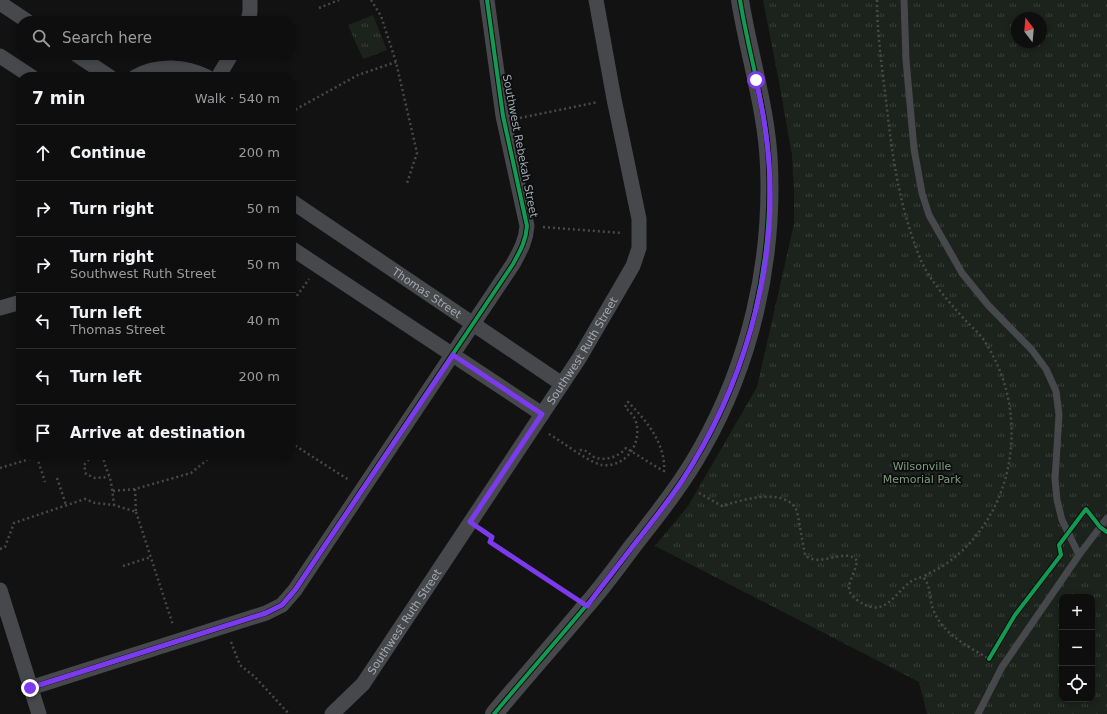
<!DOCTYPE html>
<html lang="en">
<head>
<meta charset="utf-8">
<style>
	:root { --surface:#0e0e0e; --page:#171717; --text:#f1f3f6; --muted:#9b9c9e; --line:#2e2e2e }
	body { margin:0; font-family:"DejaVu Sans",sans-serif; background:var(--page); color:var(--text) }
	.controls { position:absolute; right:12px; bottom:12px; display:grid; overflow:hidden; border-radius:8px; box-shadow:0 2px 6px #0003 }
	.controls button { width:36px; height:36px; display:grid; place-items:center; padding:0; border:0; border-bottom:1px solid var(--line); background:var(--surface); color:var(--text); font:20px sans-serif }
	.compass { position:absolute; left:1011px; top:12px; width:36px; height:36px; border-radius:50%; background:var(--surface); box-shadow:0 2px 6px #0003; rotate:344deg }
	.stop { position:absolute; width:12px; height:12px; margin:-9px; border:3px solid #7c3aed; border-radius:50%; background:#fff }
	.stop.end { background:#7c3aed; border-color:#fff; box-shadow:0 1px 4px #0008 }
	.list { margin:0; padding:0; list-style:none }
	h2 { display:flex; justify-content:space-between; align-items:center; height:52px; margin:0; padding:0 16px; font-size:17px }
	h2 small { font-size:13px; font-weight:400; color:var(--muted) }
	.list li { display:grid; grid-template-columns:26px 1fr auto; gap:12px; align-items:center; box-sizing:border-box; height:56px; padding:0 16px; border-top:1px solid var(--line) }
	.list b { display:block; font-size:15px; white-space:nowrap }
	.list p { margin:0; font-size:13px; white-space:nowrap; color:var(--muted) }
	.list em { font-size:13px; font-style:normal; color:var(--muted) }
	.icon { flex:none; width:22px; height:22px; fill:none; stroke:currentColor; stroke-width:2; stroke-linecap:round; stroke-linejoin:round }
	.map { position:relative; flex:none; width:1107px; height:714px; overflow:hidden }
	.search { position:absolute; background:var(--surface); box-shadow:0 2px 6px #0003; left:16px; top:16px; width:280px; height:44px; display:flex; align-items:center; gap:10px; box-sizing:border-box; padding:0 14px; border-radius:16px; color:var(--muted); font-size:15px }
	.panel { position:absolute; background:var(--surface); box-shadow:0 2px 6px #0003; left:16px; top:72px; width:280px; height:388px; border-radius:16px }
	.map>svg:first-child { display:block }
</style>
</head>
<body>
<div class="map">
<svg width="1107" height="714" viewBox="0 0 1107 714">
	<defs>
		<pattern id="park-tufts" width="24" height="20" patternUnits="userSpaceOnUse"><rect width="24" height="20" fill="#1c221c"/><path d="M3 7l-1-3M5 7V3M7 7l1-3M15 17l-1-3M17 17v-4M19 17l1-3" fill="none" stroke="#3a3f3b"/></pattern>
	</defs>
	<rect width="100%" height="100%" fill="#121212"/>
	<!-- park -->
	<path fill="url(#park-tufts)" fill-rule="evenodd" d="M763,0H1107V714H927L919,682L655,546L688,506L757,387L794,224V193L792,155L779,82ZM1017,18H1041V42H1017ZM1062,597H1092V699H1062Z
		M373,15L387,50L363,59L348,25Z"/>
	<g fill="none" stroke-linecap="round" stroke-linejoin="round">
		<!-- path -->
		<path stroke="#48494c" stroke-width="2.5" stroke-dasharray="2 3" stroke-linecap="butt" d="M371,0L381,16L396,62L417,153L407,183
			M877,0C877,33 882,67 886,100C892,155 899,206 920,258C928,279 952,306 968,323C974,329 981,335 985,342C1032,414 1016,517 943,566C936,570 929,573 923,577
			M319,8L339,0
			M291,112L358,75L396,62
			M520,118L598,102
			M543,227L622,233
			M291,304L309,279
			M291,353L297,346
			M549,434C561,441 590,463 602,465C626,468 644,442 635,419C633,415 629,411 625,407L628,402C646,420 666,444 664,471C651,464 639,456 626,448C620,456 605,462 594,457C589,454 587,450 581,450L578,453
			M291,443L349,480
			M103,455C104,464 107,470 110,478C112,487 113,496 114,505
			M103,456L90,458L84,465L86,474L95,478L109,477
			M37,457L45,482
			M0,468L43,455
			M57,478L66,505
			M113,491L135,489L191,473L213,455
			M699,493L722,506C742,500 785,486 797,511L805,555C819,569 847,546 857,561C856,569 849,582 849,587C849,593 853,597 857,600C891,625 897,579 923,577C931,585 929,598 933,609C942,634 969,647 991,660
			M136,512L173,625
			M484,531L492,537L490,542L571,595
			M0,549L5,547L14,523L85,499L95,503L114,505L136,512L135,489
			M123,566L151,557
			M231,642L240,665L255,677L289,714"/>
		<!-- service -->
		<path stroke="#46484b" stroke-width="7" d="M904,0L906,60L914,149L922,193L929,215L962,273L988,305L1032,350L1046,369L1056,391L1059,415L1055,479L1057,500L1062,520L1079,555
			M978,714L1002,667L1079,555L1107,518"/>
		<!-- minor -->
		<g stroke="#46484b" stroke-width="15">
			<path d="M0,3L27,21"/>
			<path d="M248,21L250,12V0"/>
			<path d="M77,55L110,77"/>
			<path d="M0,56L32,77"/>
			<path d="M135,77C157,64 186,66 207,77"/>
			<path d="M218,77L231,55"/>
			<path id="s1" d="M291,201L562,384"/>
			<path d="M291,248L542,414"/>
			<path d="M0,308L21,302"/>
			<path d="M0,590L39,714"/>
			<path d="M30,688L266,613L282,605L295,590L513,264C520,251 526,241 527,226L503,116L487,0"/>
			<path id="s2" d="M332,714L363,684L580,357L633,266L639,248V219L614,99L596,0"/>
		</g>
		<!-- tertiary -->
		<path stroke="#46484b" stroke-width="18" d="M494,714C524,678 555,643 585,607C602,588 617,567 632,547C657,515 682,484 702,448C750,363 773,264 769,166C767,110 749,56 740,0"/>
		<defs>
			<path id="cycleway" d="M989,659L1015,615L1061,555L1059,545L1086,509L1100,527L1107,532
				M30,688L266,613L282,605L295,590L513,264C520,251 526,241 527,226L503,116L487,0
				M494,714C524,678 555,643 585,607C602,588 617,567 632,547C657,515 682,484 702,448C750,363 773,264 769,166C767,110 749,56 740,0"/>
		</defs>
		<!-- cycleway casing -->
		<use href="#cycleway" stroke="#0c0d0e" stroke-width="6"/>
		<!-- cycleway -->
		<use href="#cycleway" stroke="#139951" stroke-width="4"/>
	</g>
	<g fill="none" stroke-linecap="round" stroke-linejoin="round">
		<!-- route -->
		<path stroke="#7c3aed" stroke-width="5" d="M30,688L266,613L282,605L295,590L453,355L542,414L470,522L492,537L490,542L587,606C603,584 620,563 637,541C652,522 668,502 682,481C742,388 777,274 769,163C767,135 762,107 756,80"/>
	</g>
	<g text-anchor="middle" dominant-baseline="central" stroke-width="3.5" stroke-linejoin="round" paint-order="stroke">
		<!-- street labels -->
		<g font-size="11" fill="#a4aab2" stroke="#0c0d0e">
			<text transform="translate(520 146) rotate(79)">Southwest Rebekah Street</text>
			<text stroke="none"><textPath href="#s1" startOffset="164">Thomas Street</textPath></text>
			<text stroke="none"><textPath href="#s2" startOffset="442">Southwest Ruth Street</textPath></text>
			<text stroke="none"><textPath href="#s2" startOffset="118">Southwest Ruth Street</textPath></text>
		</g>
		<!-- park labels -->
		<g font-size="11" fill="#7d9c7c" stroke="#0c0d0e">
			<text x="922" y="466">Wilsonville<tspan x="922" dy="13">Memorial Park</tspan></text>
		</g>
	</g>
</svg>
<div class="controls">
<button>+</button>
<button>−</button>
<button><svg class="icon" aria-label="locate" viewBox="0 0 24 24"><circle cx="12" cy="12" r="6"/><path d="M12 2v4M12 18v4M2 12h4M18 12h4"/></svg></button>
</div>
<svg class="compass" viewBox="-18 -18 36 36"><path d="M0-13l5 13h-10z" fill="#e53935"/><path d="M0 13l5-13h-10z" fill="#9b9c9e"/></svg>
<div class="stop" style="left:756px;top:80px"></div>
<div class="stop end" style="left:30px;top:688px"></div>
<div class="search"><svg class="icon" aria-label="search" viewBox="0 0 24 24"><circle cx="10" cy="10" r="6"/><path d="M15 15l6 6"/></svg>Search here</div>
<section class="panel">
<h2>7 min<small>Walk · 540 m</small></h2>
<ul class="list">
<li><svg class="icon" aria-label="ahead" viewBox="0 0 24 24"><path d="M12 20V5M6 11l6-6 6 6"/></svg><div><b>Continue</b></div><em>200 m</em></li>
<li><svg class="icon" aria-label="right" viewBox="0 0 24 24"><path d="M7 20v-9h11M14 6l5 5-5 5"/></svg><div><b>Turn right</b></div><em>50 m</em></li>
<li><svg class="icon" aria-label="right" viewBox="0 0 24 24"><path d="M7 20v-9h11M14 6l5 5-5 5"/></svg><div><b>Turn right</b><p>Southwest Ruth Street</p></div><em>50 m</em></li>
<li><svg class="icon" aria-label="left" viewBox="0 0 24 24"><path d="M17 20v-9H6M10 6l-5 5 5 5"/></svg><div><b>Turn left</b><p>Thomas Street</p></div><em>40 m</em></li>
<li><svg class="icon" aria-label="left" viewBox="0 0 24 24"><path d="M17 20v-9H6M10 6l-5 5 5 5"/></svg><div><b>Turn left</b></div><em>200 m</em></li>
<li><svg class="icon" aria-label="arrive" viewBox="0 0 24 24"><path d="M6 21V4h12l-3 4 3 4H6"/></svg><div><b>Arrive at destination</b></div></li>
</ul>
</section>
</div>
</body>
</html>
